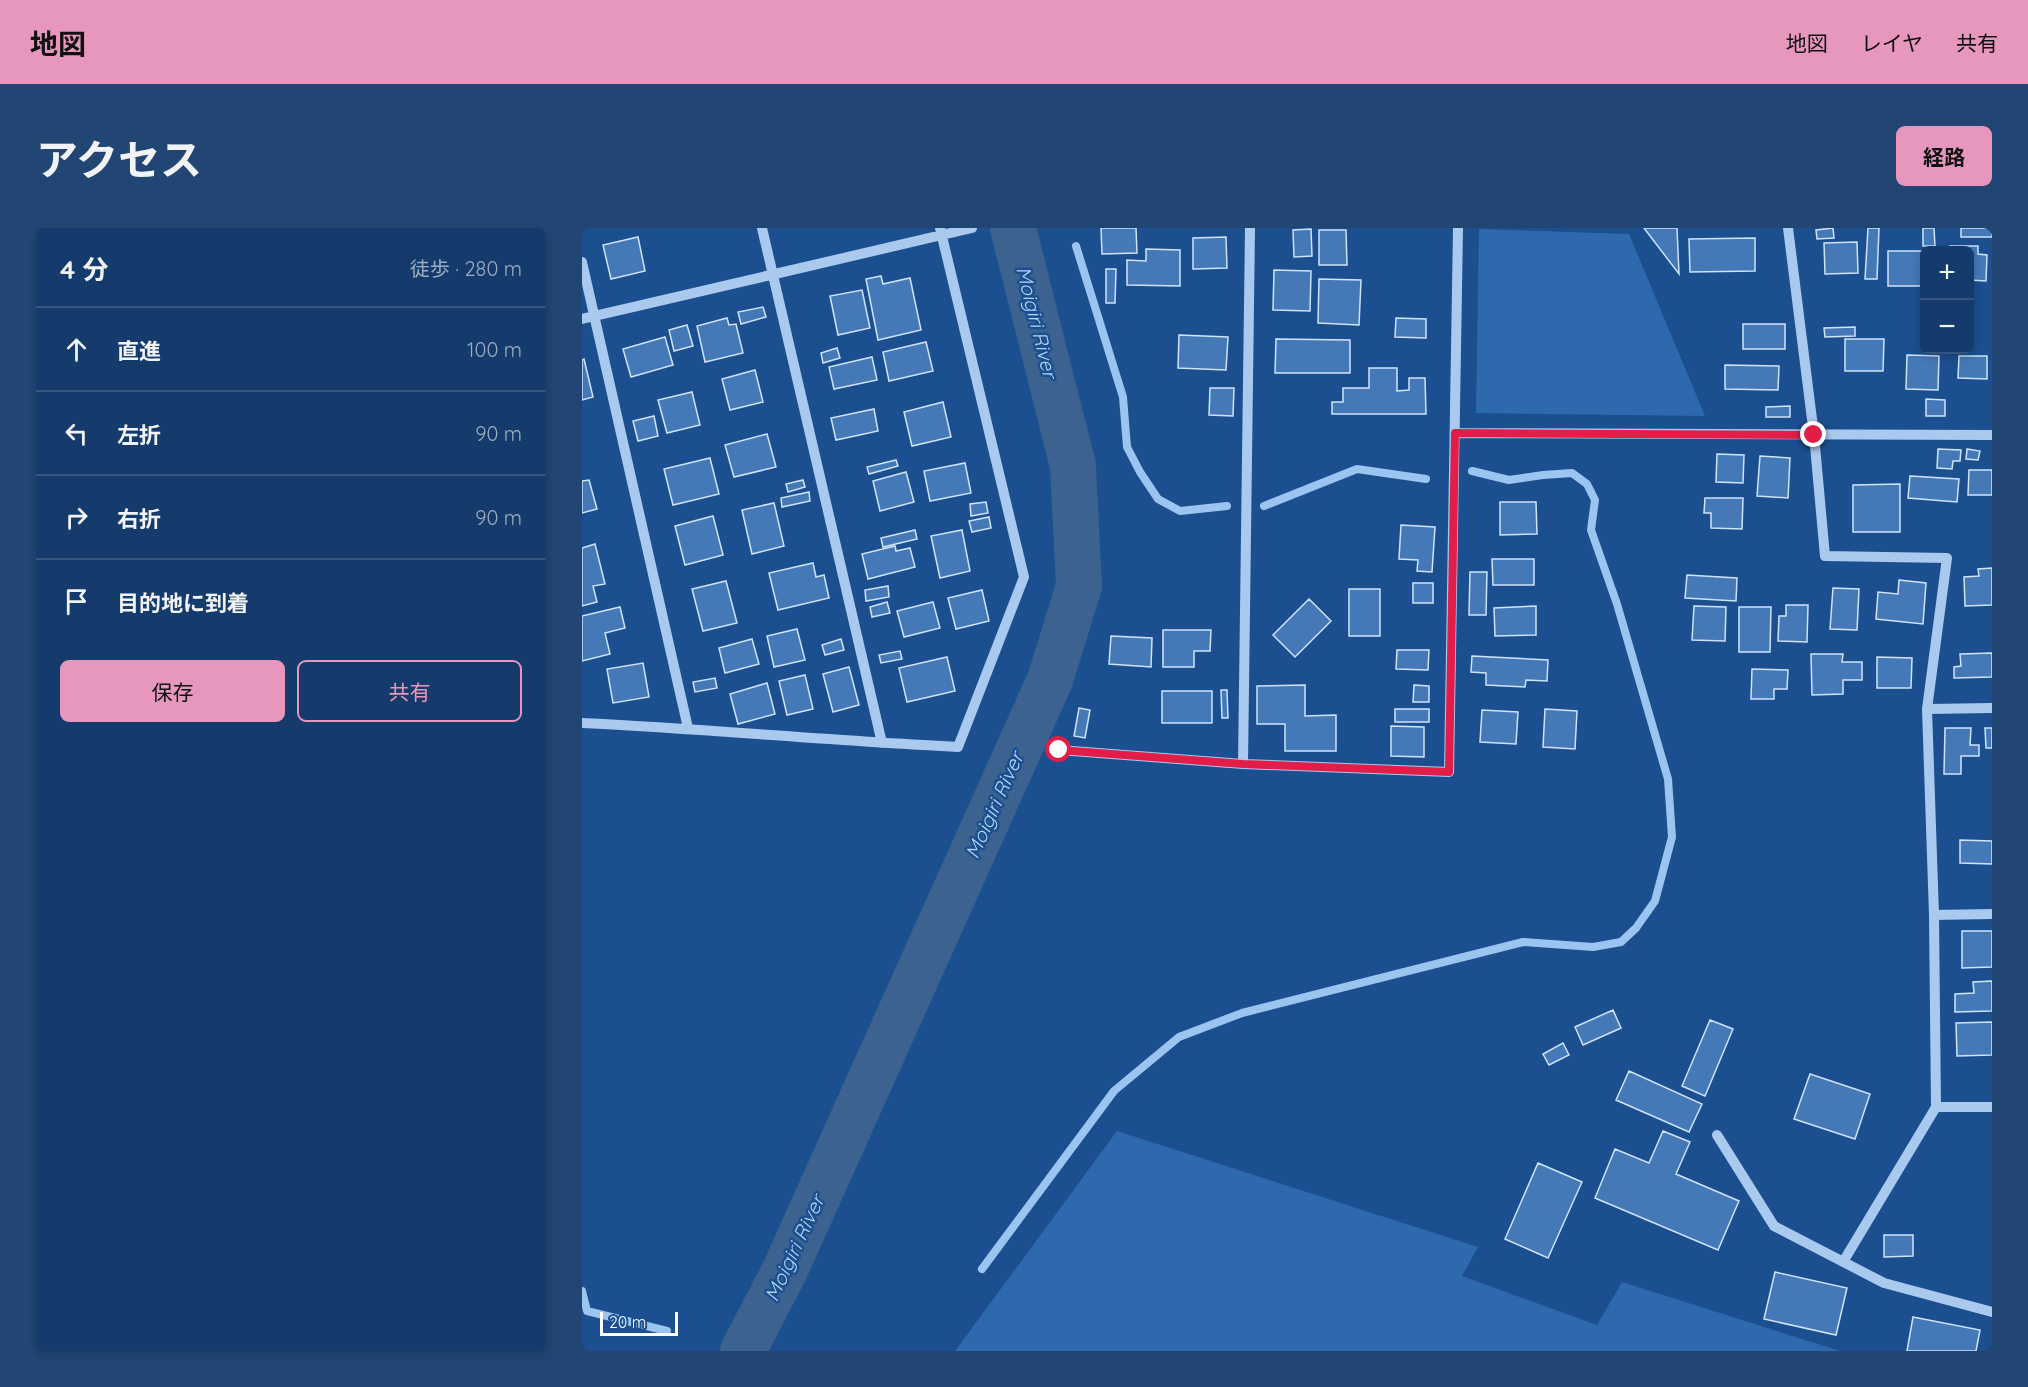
<!DOCTYPE html>
<html lang="ja">
<head>
<meta charset="utf-8">
<style>
	:root { --surface:#143b6b; --page:#214673; --text:#f1f3f6; --muted:#9dadc1; --line:#33557e; --accent:#e797bd }
	body { margin:0; font-family:Quicksand,"Noto Sans JP",sans-serif; background:var(--page); color:var(--text) }
	.controls { position:absolute; right:18px; top:18px; display:grid; overflow:hidden; border-radius:9px; box-shadow:0 3px 9px #0003 }
	.controls button { width:54px; height:54px; display:grid; place-items:center; padding:0; border:0; border-bottom:2px solid var(--line); background:var(--surface); color:var(--text); font:30px sans-serif }
	.scale { position:absolute; left:18px; bottom:15px; width:78px; box-sizing:border-box; padding-left:6px; border:3px solid #fff; border-top:0; font-size:16px; line-height:21px; white-space:nowrap; color:#fff; -webkit-text-stroke:4px #1b4f8f; paint-order:stroke }
	.stop { position:absolute; width:18px; height:18px; margin:-14px; border:4px solid #e11d48; border-radius:50%; background:#fff }
	.stop.end { background:#e11d48; border-color:#fff; box-shadow:0 2px 6px #0008 }
	.list { margin:0; padding:0; list-style:none }
	h2 { display:flex; justify-content:space-between; align-items:center; height:78px; margin:0; padding:0 24px; font-size:26px }
	h2 small { font-size:20px; font-weight:400; color:var(--muted) }
	.list li { display:grid; grid-template-columns:39px 1fr auto; gap:18px; align-items:center; box-sizing:border-box; height:84px; padding:0 24px; border-top:2px solid var(--line) }
	.list b { display:block; font-size:22px; white-space:nowrap }
	.list em { font-size:20px; font-style:normal; color:var(--muted) }
	.actions { display:flex; gap:12px; padding:18px 24px }
	.actions a { flex:1; padding:14px 0; border:2px solid var(--accent); border-radius:9px; text-align:center; font-size:21px; color:var(--accent) }
	.actions .main { background:var(--accent); color:#111 }
	.icon { flex:none; width:33px; height:33px; fill:none; stroke:currentColor; stroke-width:2; stroke-linecap:round; stroke-linejoin:round }
	.map { position:relative; flex:none; width:1410px; height:1123px; overflow:hidden; border-radius:9px }
	header { display:flex; align-items:center; gap:36px; box-sizing:border-box; height:84px; padding:0 30px; background:var(--accent); color:#111 }
	header strong { font-size:28px }
	nav { display:flex; gap:33px; margin-inline-start:auto; font-size:21px }
	.intro { display:flex; align-items:center; justify-content:space-between; box-sizing:border-box; height:144px; padding:0 36px }
	h1 { margin:0; font-size:42px }
	.button { padding:15px 27px; border-radius:9px; background:var(--accent); color:#111; font-size:21px; font-weight:700 }
	main { display:flex; gap:36px; padding:0 36px }
	aside { flex:1; background:var(--surface); border-radius:9px; box-shadow:0 3px 9px #0003 }
	.map>svg:first-child { display:block }
</style>
</head>
<body>
<header>
<strong>地図</strong>
<nav><a>地図</a><a>レイヤ</a><a>共有</a></nav>
</header>
<div class="intro"><h1>アクセス</h1><a class="button">経路</a></div>
<main>
<aside>
<h2>4 分<small>徒歩 · 280 m</small></h2>
<ul class="list">
<li><svg class="icon" aria-label="ahead" viewBox="0 0 24 24"><path d="M12 20V5M6 11l6-6 6 6"/></svg><div><b>直進</b></div><em>100 m</em></li>
<li><svg class="icon" aria-label="left" viewBox="0 0 24 24"><path d="M17 20v-9H6M10 6l-5 5 5 5"/></svg><div><b>左折</b></div><em>90 m</em></li>
<li><svg class="icon" aria-label="right" viewBox="0 0 24 24"><path d="M7 20v-9h11M14 6l5 5-5 5"/></svg><div><b>右折</b></div><em>90 m</em></li>
<li><svg class="icon" aria-label="arrive" viewBox="0 0 24 24"><path d="M6 21V4h12l-3 4 3 4H6"/></svg><div><b>目的地に到着</b></div></li>
</ul>
<div class="actions"><a class="main">保存</a><a>共有</a></div>
</aside>
<div class="map">
<svg width="1410" height="1123" viewBox="0 0 1410 1123">
	<rect width="100%" height="100%" fill="#1b4f8f"/>
	<!-- green -->
	<path fill="#2e69ad" d="M897,1L1047,6L1123,188L894,185Z
		M535,903L896,1019L880,1048L1015,1097L1040,1054L1258,1123H373Z"/>
	<g fill="none" stroke-linecap="round" stroke-linejoin="round">
		<!-- stream -->
		<path stroke="#9cc4f0" stroke-width="8" d="M494,18L541,169L545,219L558,244L576,271L598,283L645,278
			M682,278L775,241L844,251
			M400,1041L532,863L597,809L660,785L941,714L1011,719L1039,714L1054,700L1073,673L1090,609L1086,551L1035,376L1009,302L1013,272L1005,256L990,245L961,247L927,252L890,243
			M0,1063L5,1083L85,1103"/>
		<!-- river -->
		<path stroke="#3c6290" stroke-width="46" d="M161,1123L203,1042L468,452L497,358L491,238L431,0"/>
	</g>
	<!-- building -->
	<path fill="#4478b7" stroke="#cfe3fa" stroke-width="1.5" d="M519,0H554L555,25L520,26Z
		M1062,0H1095L1097,46Z
		M1251,0L1252,10L1235,11L1234,2Z
		M1286,0H1297L1295,51H1283Z
		M1341,0H1352L1353,18H1341Z
		M1379,0H1410V9H1379Z
		M729,1L730,28L712,29L711,2Z
		M737,2H764L765,37H737Z
		M56,9L63,43L29,51L21,17Z
		M644,9L645,40L611,41V10Z
		M1173,10V43L1108,44L1107,11Z
		M1275,14L1276,45L1243,46L1242,15Z
		M1368,18H1396V26L1405,27L1404,53L1388,52V22H1368Z
		M564,21L598,22V58L545,57V32L564,33Z
		M1306,23H1342V58H1306Z
		M524,41H534L533,75H524Z
		M692,42L729,43L728,83L691,82Z
		M299,48L301,56L328,50L339,102L296,112L284,51Z
		M737,51L779,52L777,97L736,95Z
		M280,62L288,100L256,107L248,68Z
		M181,79L184,89L159,96L156,84Z
		M145,90L147,97L154,96L161,125L123,134L115,98Z
		M814,90L844,91V110L813,109Z
		M1161,96H1203V121H1161Z
		M105,97L111,118L92,123L87,102Z
		M1273,99V108L1243,109L1242,100Z
		M597,107L646,109L644,142L596,140Z
		M83,109L91,137L49,149L41,121Z
		M694,111L768,112V145H693Z
		M1263,111H1302L1301,143H1263Z
		M344,114L351,143L307,153L301,124Z
		M255,120L258,130L241,135L239,125Z
		M1325,127L1357,128L1356,162L1324,161Z
		M1377,128H1405V151L1376,150Z
		M290,129L295,152L252,161L247,139Z
		M2,131L11,169L0,172V132Z
		M1143,137L1197,138L1196,162L1143,161Z
		M787,140H815V163L827,162V150H843L844,186H750V174H761V160H787Z
		M173,142L181,174L148,182L140,151Z
		M628,160H652L651,188L627,187Z
		M110,164L118,197L85,205L76,172Z
		M1344,171L1363,172V188H1344Z
		M361,174L369,209L330,218L322,184Z
		M1208,178V189H1184V179Z
		M292,181L296,203L254,212L249,190Z
		M72,188L76,208L56,213L51,193Z
		M185,206L194,239L152,249L143,217Z
		M1356,221L1379,222L1378,233H1371L1370,241L1355,240Z
		M1385,221L1398,223L1396,232L1384,231Z
		M1135,226L1162,227L1161,255L1134,254Z
		M1178,228L1208,230L1206,270L1175,268Z
		M128,230L137,266L91,277L82,241Z
		M314,232L316,238L287,246L285,239Z
		M383,235L389,265L348,273L342,243Z
		M1387,242H1410V267H1386Z
		M324,244L332,274L298,283L291,253Z
		M1328,248L1377,251L1375,274L1326,270Z
		M7,252L15,281L0,285V253Z
		M221,252L223,259L206,264L204,256Z
		M1318,256V304H1271V257Z
		M227,264L228,273L200,279L199,270Z
		M1123,270H1161L1160,301L1129,300V285H1122Z
		M404,274L406,285L389,288L388,276Z
		M918,274H954L955,306L918,307Z
		M192,275L202,318L170,326L160,282Z
		M131,288L141,327L103,337L93,298Z
		M407,289L409,300L390,304L387,293Z
		M819,297L853,299L850,344L835,343L836,332L817,331Z
		M333,302L335,311L301,319L299,310Z
		M380,302L388,343L358,350L349,308Z
		M13,316L23,356L11,358L15,374L0,378V320Z
		M313,318L314,323L328,320L333,339L286,351L280,326Z
		M910,331H952V357H911Z
		M231,335L234,349L242,347L247,370L196,382L187,345Z
		M1410,340V377L1383,378L1382,349L1397,348L1396,341Z
		M888,344H905L904,387H887Z
		M1105,347L1155,350L1154,373L1103,370Z
		M1317,352L1344,355L1341,396L1294,391L1296,364L1316,366Z
		M144,353L155,395L121,403L110,361Z
		M831,355H851V375H831Z
		M306,358L307,369L284,373L283,362Z
		M1251,360L1277,361L1275,402L1248,401Z
		M767,361H798V408H767Z
		M400,362L407,393L374,401L366,370Z
		M727,371L749,393L713,429L691,407Z
		M305,374L308,385L290,389L288,379Z
		M351,374L358,400L322,409L315,383Z
		M1204,377H1226L1225,414L1196,413L1197,388H1204Z
		M954,378V407L913,408L912,380Z
		M1112,378L1144,379L1143,413L1110,412Z
		M38,379L43,400L23,405L28,426L0,433V388Z
		M1157,379H1189L1188,424H1157Z
		M215,401L223,432L192,439L185,408Z
		M581,402H629L628,423H612V439H581Z
		M529,408L570,410L569,439L527,436Z
		M170,411L177,436L143,445L137,420Z
		M259,411L262,422L243,427L240,417Z
		M815,422H847L846,442L814,441Z
		M318,423L320,431L299,435L297,427Z
		M1410,425V449L1372,450V439L1379,438L1378,426Z
		M1229,426H1261L1260,434H1280V452H1261V466L1230,467Z
		M890,428L966,432L965,453L944,452L943,459L904,457V445L889,444Z
		M365,429L373,463L325,474L317,440Z
		M1295,429L1330,430L1329,460H1295Z
		M61,435L67,469L31,475L25,441Z
		M267,439L277,477L251,484L241,446Z
		M1170,441L1206,442L1205,461H1192V471H1169Z
		M223,447L231,481L205,487L197,453Z
		M133,450L135,460L113,464L111,454Z
		M185,455L193,486L156,496L148,466Z
		M723,457V488L754,487V523H703V496H675V458Z
		M832,457L847,458V474H831Z
		M639,462H645L646,490H640Z
		M580,463H630V495H580Z
		M497,480L508,482L503,510L492,508Z
		M813,481H847V494H813Z
		M963,481L995,483L993,521L961,519Z
		M900,482L936,484L934,516L898,514Z
		M809,498L842,499V529L809,528Z
		M1363,500H1389L1388,517H1397V528H1379V546H1362Z
		M1403,500H1410V520H1404Z
		M1378,612L1410,613V636L1378,635Z
		M1380,703H1410V739L1380,740Z
		M1410,753V783L1373,784V766L1392,765L1391,754Z
		M1031,782L1039,800L1001,817L993,799Z
		M1128,792L1151,801L1123,868L1100,858Z
		M1410,794V827L1375,828L1374,795Z
		M981,815L987,827L967,837L961,826Z
		M1047,843L1120,876L1107,904L1034,872Z
		M1228,846L1288,866L1273,911L1212,891Z
		M1081,903L1108,914L1094,946L1157,973L1136,1022L1013,970L1033,921L1067,935Z
		M956,935L1000,954L966,1030L923,1011Z
		M1302,1007H1331V1028L1302,1029Z
		M1193,1044L1265,1060L1254,1107L1182,1091Z
		M1331,1089L1398,1102L1394,1123H1325Z"/>
	<g fill="none" stroke-linecap="round" stroke-linejoin="round">
		<!-- minor -->
		<path stroke="#a9c9ee" stroke-width="10" d="M180,0L300,515
			M1206,0L1232,207L1243,328L1365,330L1345,481L1352,687L1354,879H1410
			M0,34L106,500
			M0,91L390,0
			M873,205L1410,207
			M1345,481L1410,480
			M0,495C126,501 251,513 376,519L442,349L358,0
			M477,522L661,536L867,544L876,0
			M661,536L668,0
			M1352,687L1410,686
			M1135,907L1192,998L1302,1055L1410,1084
			M1261,1034L1354,879"/>
	</g>
	<g fill="none" stroke-linecap="round" stroke-linejoin="round">
		<!-- route -->
		<path stroke="#e11d48" stroke-width="8" d="M477,522L661,536L867,544L873,205L1232,207"/>
	</g>
	<g text-anchor="middle" dominant-baseline="central" stroke-width="5" stroke-linejoin="round" paint-order="stroke">
		<!-- water labels -->
		<g font-size="20" font-style="italic" fill="#b5d3f5" stroke="#1b4f8f">
			<text transform="translate(455 94) rotate(76)">Moigiri River</text>
			<text transform="translate(412 577) rotate(-66)">Moigiri River</text>
			<text transform="translate(212 1020) rotate(-65)">Moigiri River</text>
		</g>
	</g>
</svg>
<div class="controls">
<button>+</button>
<button>−</button>
</div>
<div class="scale">20 m</div>
<div class="stop" style="left:477px;top:522px"></div>
<div class="stop end" style="left:1232px;top:207px"></div>
</div>
</main>
</body>
</html>
